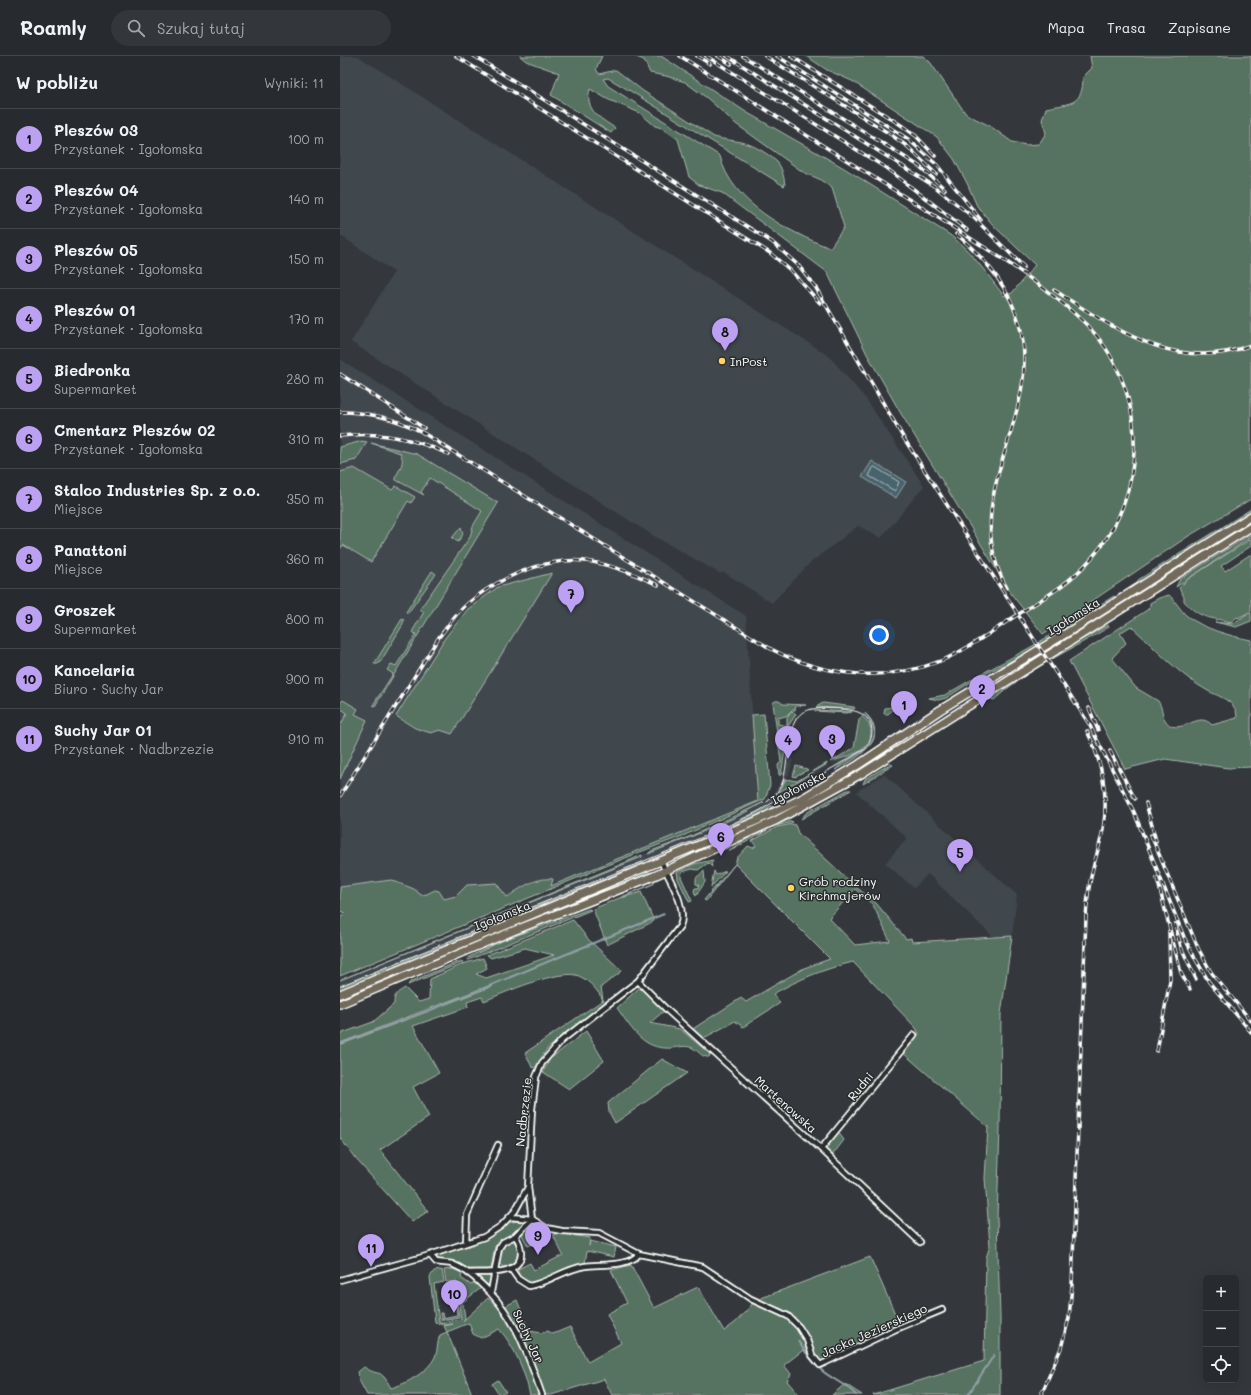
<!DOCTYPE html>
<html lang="pl">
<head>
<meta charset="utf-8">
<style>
	:root { --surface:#272a2e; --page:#33363a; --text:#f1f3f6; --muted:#a4a7aa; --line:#43464a; --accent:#bca0f2 }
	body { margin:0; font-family:Mali,sans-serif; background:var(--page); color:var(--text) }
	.controls { position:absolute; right:12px; bottom:12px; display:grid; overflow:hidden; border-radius:6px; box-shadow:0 4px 16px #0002 }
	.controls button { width:36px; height:36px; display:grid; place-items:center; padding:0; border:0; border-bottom:1px solid var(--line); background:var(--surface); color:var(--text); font:20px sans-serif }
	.you { position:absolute; left:539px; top:579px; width:14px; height:14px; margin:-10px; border:3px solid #fff; border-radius:50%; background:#1a73e8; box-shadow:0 0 0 6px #1a73e833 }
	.badge { display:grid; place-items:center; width:26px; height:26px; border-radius:50%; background:var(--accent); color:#111; font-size:13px; font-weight:700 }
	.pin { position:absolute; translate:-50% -33px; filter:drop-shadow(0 1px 2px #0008) }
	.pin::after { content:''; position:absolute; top:21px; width:14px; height:12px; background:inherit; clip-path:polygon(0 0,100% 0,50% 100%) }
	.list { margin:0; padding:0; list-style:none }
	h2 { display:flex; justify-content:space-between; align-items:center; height:52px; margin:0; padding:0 16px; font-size:17px }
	h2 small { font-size:13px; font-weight:400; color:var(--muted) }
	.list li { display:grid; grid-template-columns:26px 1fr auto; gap:12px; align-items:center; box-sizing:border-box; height:60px; padding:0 16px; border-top:1px solid var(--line) }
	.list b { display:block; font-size:15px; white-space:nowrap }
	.list p { margin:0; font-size:13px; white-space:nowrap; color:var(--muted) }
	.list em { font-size:13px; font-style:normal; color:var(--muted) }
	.icon { flex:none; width:22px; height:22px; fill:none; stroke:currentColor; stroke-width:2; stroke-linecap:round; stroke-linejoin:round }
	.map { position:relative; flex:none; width:911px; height:1339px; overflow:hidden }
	header { display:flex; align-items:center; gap:24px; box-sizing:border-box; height:56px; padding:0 20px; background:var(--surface); border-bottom:1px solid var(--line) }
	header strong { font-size:19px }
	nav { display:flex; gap:22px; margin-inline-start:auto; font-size:14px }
	.search { width:280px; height:36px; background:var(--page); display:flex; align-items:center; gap:10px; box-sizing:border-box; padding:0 14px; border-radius:22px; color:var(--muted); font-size:15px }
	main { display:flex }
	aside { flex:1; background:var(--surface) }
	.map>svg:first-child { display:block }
</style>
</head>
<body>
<header>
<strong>Roamly</strong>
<div class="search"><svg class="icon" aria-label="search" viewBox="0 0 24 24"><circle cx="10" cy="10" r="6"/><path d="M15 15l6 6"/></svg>Szukaj tutaj</div>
<nav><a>Mapa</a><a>Trasa</a><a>Zapisane</a></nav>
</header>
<main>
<aside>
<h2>W pobliżu<small>Wyniki: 11</small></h2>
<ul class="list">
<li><span class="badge">1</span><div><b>Pleszów 03</b><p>Przystanek · Igołomska</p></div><em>100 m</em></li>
<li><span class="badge">2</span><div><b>Pleszów 04</b><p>Przystanek · Igołomska</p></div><em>140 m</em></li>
<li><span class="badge">3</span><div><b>Pleszów 05</b><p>Przystanek · Igołomska</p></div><em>150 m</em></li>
<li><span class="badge">4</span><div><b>Pleszów 01</b><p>Przystanek · Igołomska</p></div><em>170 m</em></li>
<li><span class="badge">5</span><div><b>Biedronka</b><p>Supermarket</p></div><em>280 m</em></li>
<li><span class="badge">6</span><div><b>Cmentarz Pleszów 02</b><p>Przystanek · Igołomska</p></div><em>310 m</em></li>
<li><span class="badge">7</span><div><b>Stalco Industries Sp. z o.o.</b><p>Miejsce</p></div><em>350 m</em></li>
<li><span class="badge">8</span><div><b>Panattoni</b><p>Miejsce</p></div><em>360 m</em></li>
<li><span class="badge">9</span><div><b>Groszek</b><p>Supermarket</p></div><em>800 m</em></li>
<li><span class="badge">10</span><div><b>Kancelaria</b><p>Biuro · Suchy Jar</p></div><em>900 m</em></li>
<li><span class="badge">11</span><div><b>Suchy Jar 01</b><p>Przystanek · Nadbrzezie</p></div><em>910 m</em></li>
</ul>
</aside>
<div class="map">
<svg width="911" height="1339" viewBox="0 0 911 1339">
	<rect width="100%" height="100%" fill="#34383d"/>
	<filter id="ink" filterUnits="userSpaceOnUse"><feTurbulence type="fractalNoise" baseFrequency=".025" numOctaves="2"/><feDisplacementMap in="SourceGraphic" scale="8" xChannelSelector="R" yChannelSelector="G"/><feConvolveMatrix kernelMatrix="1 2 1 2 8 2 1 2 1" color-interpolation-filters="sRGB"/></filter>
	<g filter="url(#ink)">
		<!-- built -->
		<path fill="#40464e" d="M0,0H18L489,300L526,343L584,430L541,482L518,470L469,508L432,547L385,517H379L312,479L11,286L54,216L0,179Z
			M0,303L406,560L418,745L0,917Z
			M476,651L508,652L514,653L512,656L475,654L466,656L468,653Z
			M524,657L529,663L533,671L534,680L531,689L523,696L494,713L493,711L499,706L492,708L490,706L512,699L524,692L529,686L530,680L525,662L522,660Z
			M451,671L458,672L452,708L448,721L444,720Z
			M487,708L488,710L451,732L440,741L490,713L491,715L400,766L0,931V924L404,757L432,740L443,722L446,723L439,737Z
			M544,718L677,839L672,880L654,882L588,818L574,832L545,807L567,782L516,736Z"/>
		<!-- green -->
		<path fill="#567261" stroke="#aab8b0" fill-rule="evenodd" d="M180,0H262L256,13L259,18L276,14L303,35L374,81C384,84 392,84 401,86C412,88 429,98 437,106C442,111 444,121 445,129L444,130L292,36L268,22L263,23L268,30L380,100C391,147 449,176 490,192L504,171L492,132L479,123L463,116L396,68L367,42L345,26L326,20L310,17L304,4L294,0H321L406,56L504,112L610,179C633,197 647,218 664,240L672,237L695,209L654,170L637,150L627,127L614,103L597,81L512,25L487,14L466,0H583L590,6L626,58L650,70L672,86L686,89L699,88L706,77L702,64L706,52C730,47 743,50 743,21L752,12L750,0H911V443L847,481L703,578L672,539L560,356L527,298L487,216L382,137L359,129L349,121L338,83L322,72L315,70L300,57L267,43L250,33C244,54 260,62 275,72L271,77L211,39L219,17L186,5Z
			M22,385L27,386L16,404L0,408V391Z
			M31,387L77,398L158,447L35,650L33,649L53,618L47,614L51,608L56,610L76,578L72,576L84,556L80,553L130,481L133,470L142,455L90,422L81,436L84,439L56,424L55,422C59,414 66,406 60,397Z
			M14,412L52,434L56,430L75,441L71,447L68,445L31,506L3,489L0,493V416Z
			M911,453V455L798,527V524Z
			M121,471L123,478L118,486L112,482Z
			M911,478V481L836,531L840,523Z
			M911,483V490L881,510L885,515L911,498V555L898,562L897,561L891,566C870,561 861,564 844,545V541L839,532L849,522Z
			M92,515L96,518L68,557L66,556Z
			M212,517L112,678L100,674L91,677L75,672L56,660L105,582L128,553L158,531Z
			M829,539C835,544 840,554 847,560C864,573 890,580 911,584V711L888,712L825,703L785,713L729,605L807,554L810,551V547L819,542ZM791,570C815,592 839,619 868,635C880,641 897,645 897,662L872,669C869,666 866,664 861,664C849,665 833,680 824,662C822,657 822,651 818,645L796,632L772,602L786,587L780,577Z
			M774,540L775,542L690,595L639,621L606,642L598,644L589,642L605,639L643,617L691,591Z
			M909,557H911V565L896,571L875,566L892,568Z
			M62,563L64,564L62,570L41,605L38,608H34Z
			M768,569L769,571C733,593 685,614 654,644L651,643L664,632L723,594Z
			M3,644L18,653L15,658L27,664L0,723V670L7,657L0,652V647Z
			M435,645H439L443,648L466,649L456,650L455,654H452L446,660L438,662V668L449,670L441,719H439L438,709L441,706L433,647Z
			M483,647L514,651L515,652L514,653L476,651Z
			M559,650L568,653V658L564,651L559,654L556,651L548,658H544L545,652Z
			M452,655L456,658L449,669L447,668V662Z
			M475,655V654L512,656L506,657Z
			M525,657C552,681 516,705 495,714C512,696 553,693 525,657Z
			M424,658L430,729L425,743L345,779L300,796L0,920V862L6,857L0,855V831L51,824L74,833L81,839L87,838L95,834L99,835L104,843L116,840L127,829L156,827L167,841C181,832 195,821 213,823L211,830L418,745L412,659Z
			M522,660C527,664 531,669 531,676C531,698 505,700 490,706L514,692L519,664Z
			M487,707V708L439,736L446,723L457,725Z
			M550,708L553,709L523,728L525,723Z
			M456,710L467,713L468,714L457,719L456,721L453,720Z
			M507,734H511L461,763L466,757Z
			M424,746C387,768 347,782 308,798L311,795L349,781Z
			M431,750L435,751L311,805L310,804L369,780Z
			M448,764L453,766L435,770L392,794H389C407,783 427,770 448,764Z
			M453,768L455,769L458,777L516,831L536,847L566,883L571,882L572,886L672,880L661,958L660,1072L657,1162L660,1261V1339H533L644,1305L646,1202L650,1190L645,1122L648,1071L562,996L579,978L576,972L513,906C484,913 459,923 433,938L440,947L403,971L395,965L362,983L351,974L401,942L406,946L464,912L490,903L395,808L366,845L364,844L395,808L397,802L408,790L413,792L416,790L412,785L437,771ZM515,833L533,849L550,885L515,889L489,862Z
			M302,799V801L0,924L277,810Z
			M373,804L371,807L372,811L368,807L358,814L352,813L342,816L341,821L352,845L349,846L338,823L337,816L354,808Z
			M305,806V808L0,934V931Z
			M308,814L310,818L167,874L0,944V942Z
			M364,815L365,826L356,840L354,835L355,832H358L359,829L356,828V822Z
			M374,815L376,819L386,815L371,831Z
			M315,827L281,842L301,836L314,865L267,889L253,853Z
			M249,853L251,854L128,904L129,901L164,884Z
			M233,864L248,883L282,915L261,931L263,944L266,947L207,993L195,1012L192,1011L185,997L263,944C258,935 250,925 239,920C220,912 164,937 144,945L142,941L127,946L128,951L73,970L99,1017L73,1031L89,1061L40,1094L88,1155L72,1166L15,1102L0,1082V989L153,930L140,933L0,987V978L33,966L54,948C54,938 57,937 65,932L79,946L89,943L90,923L123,908L143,902L147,912L136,918L146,922L214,899L185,892L151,902L147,899Z
			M120,905L123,906L68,929L70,926Z
			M300,931L325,954L310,967L340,973L370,998L369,1001C361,1002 358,993 350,991C341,989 334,993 325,992C301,991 290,970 277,952Z
			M246,975L264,1005L229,1033L203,1016L210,1003Z
			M322,1003L347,1017L275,1067L269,1056L268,1047Z
			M498,1076L504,1084L491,1101L485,1094Z
			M180,1165L183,1166L184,1169L176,1176L155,1190L151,1213H127L112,1206L96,1203L94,1200C118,1192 153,1187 169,1166Z
			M192,1169L204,1173L205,1183L188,1190L181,1177Z
			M217,1177L250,1182L249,1190L250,1185L276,1191L274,1201L247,1195L245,1207L219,1216L191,1228L185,1227L178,1220V1213L190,1207L194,1214L223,1199L214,1181V1178Z
			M173,1184L179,1192C180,1202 173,1210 162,1211L159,1206C159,1196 161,1186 173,1184Z
			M530,1201L560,1269L481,1307L474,1298L468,1280L459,1266L440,1252L420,1249C443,1261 458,1264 467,1291L444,1309L451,1318L447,1325L459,1339H272L264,1323L211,1339H190C185,1316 175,1291 159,1273L141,1282L133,1278L129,1267L107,1276L132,1338L131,1339H27L19,1324L18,1316L24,1311C40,1322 39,1310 51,1332C66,1328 88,1316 95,1301C98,1294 97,1286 100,1279L107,1276L104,1270L113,1268L103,1269V1266L121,1263L119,1248H123L125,1262L123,1265L148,1242L160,1253L177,1244L189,1275L202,1277L208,1275L213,1278L230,1271L248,1306L281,1287L267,1258L287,1247L271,1214L291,1209L314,1252L358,1231L384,1275L396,1266L416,1244Z
			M113,1213L122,1217L121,1222L131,1229L135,1226L141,1232L123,1246L119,1247L116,1225L106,1226L104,1214Z
			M102,1214L104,1226L94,1228L99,1266H101L102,1269L95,1266L90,1221L94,1215Z
			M137,1219H151L150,1227L148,1229Z
			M114,1227L119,1261L101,1264L100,1257H102L103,1262L117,1259L113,1229H106Z
			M158,1324L166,1336L159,1339L152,1328Z
			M505,1328L522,1339H492Z"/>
		<!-- water -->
		<path fill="#48636c" stroke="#91a1a7" d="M532,405L566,426L556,442L522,421Z"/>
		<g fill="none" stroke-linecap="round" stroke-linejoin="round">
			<!-- shore -->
			<path stroke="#b6c1c4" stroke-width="1" d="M535,411L559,426L555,435L529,420L533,412Z"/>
			<!-- stream -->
			<path stroke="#91a1a7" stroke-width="2" d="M0,988L88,955L324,858
				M458,1285C464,1294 471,1305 480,1313C491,1323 506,1328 516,1339
				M628,1339L654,1299"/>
			<defs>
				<path id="minor" d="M298,925L328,955L481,1093L580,1186
					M481,1093L574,979
					M170,1161L192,1163L206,1172L222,1175L259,1177L299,1198L363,1211L411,1243L448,1260L459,1271L467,1284L472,1299L480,1309L556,1273L602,1254
					M126,1187L127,1159L158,1089
					M90,1199L96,1206C101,1207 107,1207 112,1208C122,1212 132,1219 140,1227C175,1257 187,1297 202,1339
					M171,1213L178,1223L189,1230C207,1227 225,1213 245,1210C260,1208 289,1211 299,1198
					M128,1217C143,1216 181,1221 181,1197C181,1192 179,1184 175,1180L192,1163L188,1131
					M0,1224L90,1199L144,1181L161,1170L175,1155L188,1131L192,1053L196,1021L202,1007L222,984L298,925L340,870C348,851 329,823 321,805
					M151,1236L159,1192L163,1186L175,1180"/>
				<path id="primary" d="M0,938L321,805L416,765L463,742L518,709L600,654L738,570L911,460
					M0,948L173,875L314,820L437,764L521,718L911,471"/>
			</defs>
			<!-- minor casing -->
			<use href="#minor" stroke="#fff" stroke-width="8"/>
			<!-- primary casing -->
			<use href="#primary" stroke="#fff" stroke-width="10"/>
			<!-- minor -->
			<use href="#minor" stroke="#2a2d2e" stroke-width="4.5"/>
			<!-- primary -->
			<use href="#primary" stroke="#726b5a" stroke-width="7"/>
			<!-- tram -->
			<path stroke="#fff" stroke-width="1" d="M427,746L436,738L444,724
				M0,930L370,778L417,756L525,693C535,682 535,664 520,657C511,652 477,651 468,654C463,655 459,659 456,663C447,678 448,711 442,729"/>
			<defs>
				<path id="rail" d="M116,0L430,197L450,214L480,247
					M134,0L432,186L459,210L476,232L563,381L749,668L794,756L844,881L856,904L869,926L911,976
					M357,0L370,8
					M366,0L546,112L627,174
					M378,0L391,8
					M387,0L594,130L634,162L684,211
					M403,0L579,110L605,133
					M425,0L550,78L568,91L596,118
					M437,0L568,83L597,109L641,164
					M451,0L561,69L576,80L595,100
					M616,178C666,219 694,270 681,336C668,404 628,463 667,532
					M714,234C774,272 836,318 911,289
					M0,318L84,372
					M0,356C29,356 54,362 80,375L431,593C485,621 546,627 603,604C628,593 651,576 674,561C700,544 728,529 749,505C801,448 808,365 770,299C757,276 737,259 717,243C678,211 636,186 594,159C509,106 424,53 340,0
					M0,380C38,375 74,382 108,398
					M749,652L758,674
					M770,695L795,743
					M0,740L99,581C105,574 110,566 116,559C145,527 201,501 245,505C271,508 295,518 318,529
					M806,747L816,785
					M811,779L858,892L871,916L911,965
					M817,822L841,917L850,933
					M835,868L841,891L856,923
					M817,995L830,924L829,875
					M701,1339L721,1292L729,1262L732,1229L746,861C747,847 748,834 751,821C754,805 760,790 763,773C769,740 762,705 747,675"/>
			</defs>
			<!-- rail casing -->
			<use href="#rail" stroke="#fff" stroke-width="3.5"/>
			<!-- rail -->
			<use href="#rail" stroke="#2a2d2e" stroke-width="2" stroke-dasharray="6" stroke-linecap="butt"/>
		</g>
	</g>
	<!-- markers -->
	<g fill="#ffd166" stroke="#2a2d2e" stroke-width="1.5">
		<circle cx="382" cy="305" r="4"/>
		<circle cx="451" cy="832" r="4"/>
	</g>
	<g text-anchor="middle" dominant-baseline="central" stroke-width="3" stroke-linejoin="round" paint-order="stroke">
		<!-- poi labels -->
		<g font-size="12" fill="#fff" stroke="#2a2d2e" text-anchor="start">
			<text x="390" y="305">InPost</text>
			<text x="459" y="825">Grób rodziny<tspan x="459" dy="14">Kirchmajerów</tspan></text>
		</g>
		<!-- street labels -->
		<g font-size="12" fill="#fff" stroke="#2a2d2e">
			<text transform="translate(733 560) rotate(-32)">Igołomska</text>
			<text transform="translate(458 731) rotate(-28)">Igołomska</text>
			<text transform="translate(162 859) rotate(-22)">Igołomska</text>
			<text transform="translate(520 1030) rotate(-51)">Rudni</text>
			<text transform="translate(446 1048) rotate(42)">Martenowska</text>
			<text transform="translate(183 1056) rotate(-84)">Nadbrzezie</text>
			<text transform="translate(534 1274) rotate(-24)">Jacka Jezierskiego</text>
			<text transform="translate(189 1280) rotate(65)">Suchy Jar</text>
		</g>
	</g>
</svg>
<div class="controls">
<button>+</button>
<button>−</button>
<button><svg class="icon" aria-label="locate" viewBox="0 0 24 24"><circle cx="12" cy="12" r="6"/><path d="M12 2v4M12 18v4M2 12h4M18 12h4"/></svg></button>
</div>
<div class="you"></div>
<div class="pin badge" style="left:564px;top:668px">1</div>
<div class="pin badge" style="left:642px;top:652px">2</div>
<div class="pin badge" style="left:492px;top:702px">3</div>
<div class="pin badge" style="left:448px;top:703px">4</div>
<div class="pin badge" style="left:620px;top:816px">5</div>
<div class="pin badge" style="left:381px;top:800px">6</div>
<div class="pin badge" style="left:231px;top:557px">7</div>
<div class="pin badge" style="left:385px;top:295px">8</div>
<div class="pin badge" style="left:198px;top:1199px">9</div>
<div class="pin badge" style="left:114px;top:1257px">10</div>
<div class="pin badge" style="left:31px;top:1211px">11</div>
</div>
</main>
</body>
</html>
